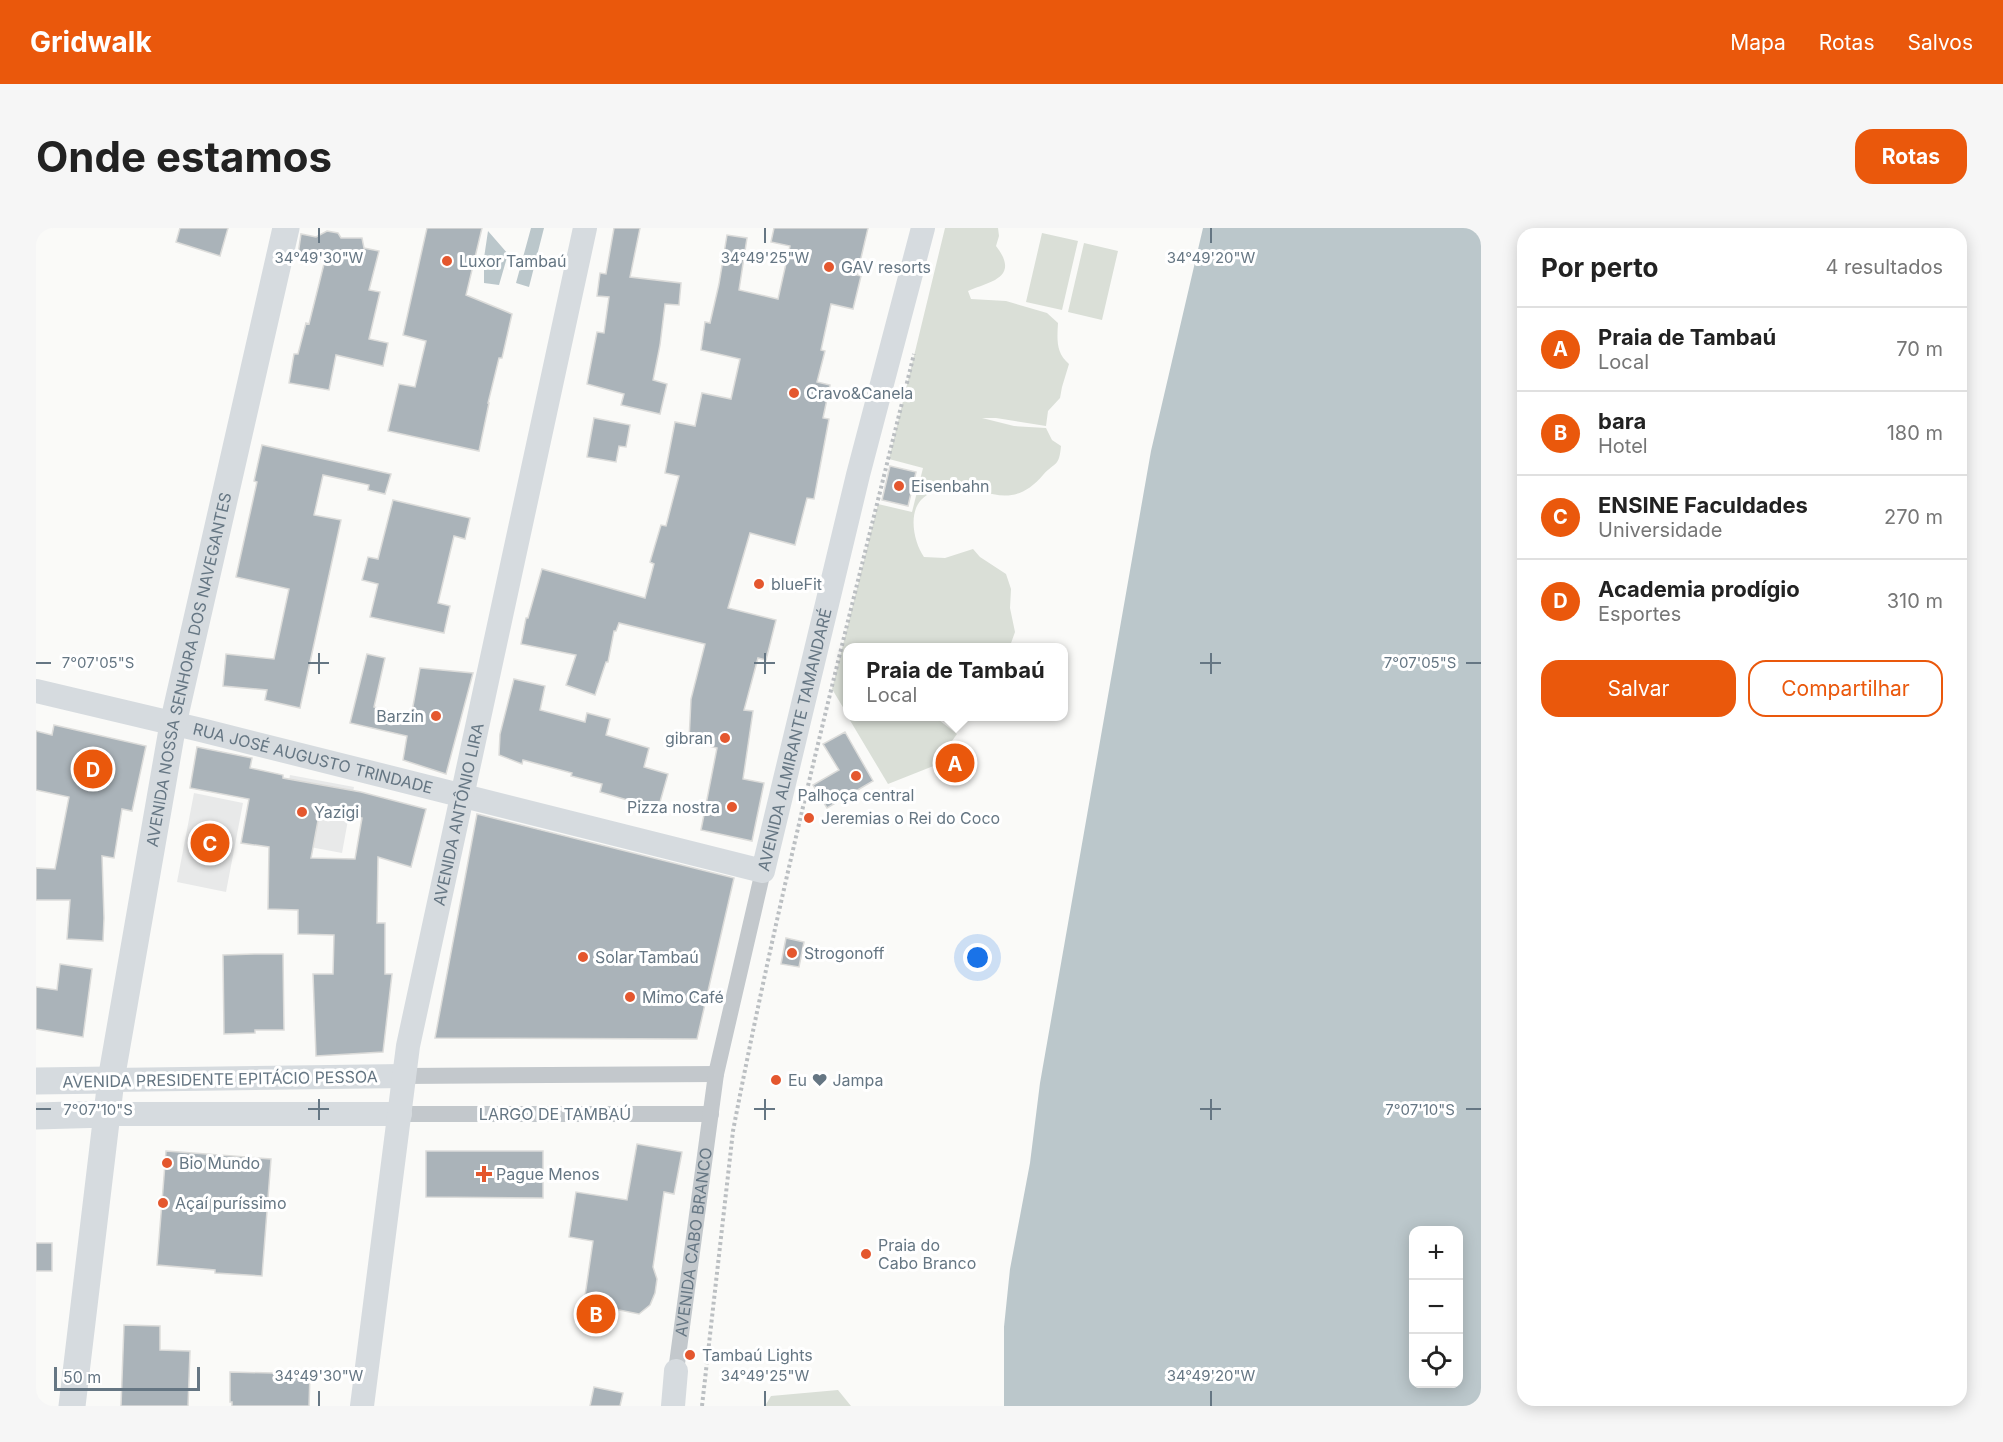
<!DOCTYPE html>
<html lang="pt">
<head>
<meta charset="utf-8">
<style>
	:root { --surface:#fff; --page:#f6f6f6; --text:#222; --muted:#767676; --line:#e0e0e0; --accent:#ea580c }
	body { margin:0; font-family:Inter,sans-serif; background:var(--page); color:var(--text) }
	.controls { position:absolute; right:18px; bottom:18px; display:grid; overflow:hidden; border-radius:12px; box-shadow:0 3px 15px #0003 }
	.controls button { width:54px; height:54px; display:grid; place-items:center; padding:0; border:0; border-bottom:2px solid var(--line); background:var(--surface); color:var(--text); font:30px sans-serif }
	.scale { position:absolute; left:18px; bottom:15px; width:146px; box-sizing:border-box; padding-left:6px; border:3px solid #657683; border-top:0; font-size:16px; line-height:21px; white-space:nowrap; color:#657683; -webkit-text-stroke:4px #fff; paint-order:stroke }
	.you { position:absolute; left:942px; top:730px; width:21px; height:21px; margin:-15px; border:4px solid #fff; border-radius:50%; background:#1a73e8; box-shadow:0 0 0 9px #1a73e833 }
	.badge { display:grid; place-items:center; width:39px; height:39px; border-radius:50%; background:var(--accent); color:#fff; font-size:20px; font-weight:700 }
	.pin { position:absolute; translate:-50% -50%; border:3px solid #fff; box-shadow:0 2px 6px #0006 }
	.popup { position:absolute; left:807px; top:415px; width:225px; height:78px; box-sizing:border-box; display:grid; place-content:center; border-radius:12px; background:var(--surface); filter:drop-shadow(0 2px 4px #0005); font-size:20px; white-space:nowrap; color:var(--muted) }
	.popup b { font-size:22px; color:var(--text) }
	.popup::after { content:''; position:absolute; left:50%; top:100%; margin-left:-12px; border:12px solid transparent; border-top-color:var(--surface) }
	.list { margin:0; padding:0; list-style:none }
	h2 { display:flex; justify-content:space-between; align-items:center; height:78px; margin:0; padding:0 24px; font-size:26px }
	h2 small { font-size:20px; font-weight:400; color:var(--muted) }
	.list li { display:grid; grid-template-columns:39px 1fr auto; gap:18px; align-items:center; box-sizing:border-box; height:84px; padding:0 24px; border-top:2px solid var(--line) }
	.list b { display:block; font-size:22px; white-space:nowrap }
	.list p { margin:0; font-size:20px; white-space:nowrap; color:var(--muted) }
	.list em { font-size:20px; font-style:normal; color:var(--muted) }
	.actions { display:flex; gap:12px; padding:18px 24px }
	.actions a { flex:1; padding:14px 0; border:2px solid var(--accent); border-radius:18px; text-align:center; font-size:21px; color:var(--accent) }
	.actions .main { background:var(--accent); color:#fff }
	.icon { flex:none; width:33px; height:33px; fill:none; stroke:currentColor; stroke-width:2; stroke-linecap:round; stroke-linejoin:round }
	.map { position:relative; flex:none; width:1445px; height:1178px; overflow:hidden; border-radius:18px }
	header { display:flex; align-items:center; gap:36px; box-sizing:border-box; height:84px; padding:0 30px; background:var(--accent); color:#fff }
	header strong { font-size:28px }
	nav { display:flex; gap:33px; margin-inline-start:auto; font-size:21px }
	.intro { display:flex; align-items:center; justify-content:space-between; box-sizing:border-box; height:144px; padding:0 36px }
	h1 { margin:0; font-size:42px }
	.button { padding:15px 27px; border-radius:18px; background:var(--accent); color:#fff; font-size:21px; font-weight:700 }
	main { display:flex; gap:36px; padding:0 36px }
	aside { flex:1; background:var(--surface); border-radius:18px; box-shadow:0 3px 15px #0003 }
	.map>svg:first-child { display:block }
</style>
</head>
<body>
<header>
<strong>Gridwalk</strong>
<nav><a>Mapa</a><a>Rotas</a><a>Salvos</a></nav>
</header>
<div class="intro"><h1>Onde estamos</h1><a class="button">Rotas</a></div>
<main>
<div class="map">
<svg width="1445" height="1178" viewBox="0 0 1445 1178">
	<rect width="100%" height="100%" fill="#fafaf8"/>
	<!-- built -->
	<path fill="#e8e9e9" d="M254,547L318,559L306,625L242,613Z
		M158,565L207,575L190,664L141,654Z"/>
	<!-- green -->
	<path fill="#dadfd7" d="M909,0H962L963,8L960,18C985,50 953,54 932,63L935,71L970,73L1011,85L1022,95C1021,112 1020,125 1033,136L1026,159L1024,170L1012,183L1010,198L960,190H946L978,198L1010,200L1016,212L1025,218C1023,239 1020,233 1007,247C989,268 972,272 945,263C937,260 927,255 918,257C908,259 892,264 885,272C872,286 878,315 888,329L909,330L937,321L944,329L970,346L975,361L974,380L979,404L974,418L970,420H811V486L796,461L842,276L876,284L887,240L853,231Z
		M1006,5L1042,13L1026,82L990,74Z
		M1048,15L1082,23L1066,92L1032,84Z
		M812,489H899L921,506L911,520L905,535L852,556Z
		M802,1162L815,1178H729L735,1168Z"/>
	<!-- water -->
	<path fill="#bbc7cb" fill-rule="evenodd" d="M495,0H508L493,59L480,55Z
		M1167,0H1445V1178H968V1099L974,1041L994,935L1004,855L1115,223ZM1422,1002V1156H1378V1002Z
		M452,3L472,26L463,57L448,55V30Z"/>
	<!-- building -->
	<path fill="#aab3b9" stroke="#dcdcda" stroke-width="1.5" fill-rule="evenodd" d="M144,0H192L184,28L140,14Z
		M391,0H446L430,67L476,86L466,130H463L452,175H453L443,223L352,203L363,156L379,159L390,113L367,107Z
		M578,0H604L594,49L645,55L643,77L629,76L624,117L617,152L631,156L624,186L585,177L588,166L551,156L561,104L568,105L573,69L561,68L564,45L570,46Z
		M738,0H832L821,47L825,48L817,81L795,76L785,122L789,123L781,154L794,157L787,190L793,191L778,271L771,270L759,317L714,305L692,380L740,392L730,432L722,430L708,482L717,483L707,551L728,555L716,613L665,602L681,520L653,513L655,471L669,416L583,395L580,403H578L572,434H570L559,467L530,457L540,427L485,416L490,390H492L506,341L609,370L618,336L614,334L625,297L630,298L643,248L629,245L639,194L659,198L666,165L695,171L704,131L665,122L669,94L674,95L683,56L691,7L711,10L703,62L742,71L754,18L735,14Z
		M291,3L302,5L305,10H326L328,20L343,23L333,62L344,64L333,111L352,115L347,138L300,127L293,162L253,155L258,126H262L270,95L273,96L289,32L262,27L265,6L280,9Z
		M558,190L594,197L590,219L583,218L580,234L551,229Z
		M226,217L355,246L349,266L332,262L333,257L287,247L278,287L305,292L264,480L229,472L231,462L187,458L190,426L238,431L253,361L200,349L221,254L218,253Z
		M854,238L880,244L872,278L846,272Z
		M357,272L434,290L429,311L418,308L402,375L414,378L408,405L334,389L342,356L326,352L332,329L342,331Z
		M331,426L349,430L338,479L375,489L384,440L437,445L410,546L367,532L371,508L314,495Z
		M478,451L509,458L504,482L549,494L551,485L574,491L570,507L613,520L608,539L632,546L622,581L564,564L566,556L535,548L536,545L487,532L486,536L463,527L464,506Z
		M18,497L110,518L96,583L86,581L78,630L66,628L68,690L67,713L31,711L34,672H0V640L19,641L33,569L0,562V503L16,507Z
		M809,504L837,553L791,580L777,557L803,542L787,516Z
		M161,519L216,530L214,540L247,547V550L325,564L390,581L375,639L342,629L341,695H349V746H356L347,824L280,828L277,746H297L298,707L262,706V682L232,681L233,619L205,615L213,571L154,560ZM284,582L326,590L319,631L275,630Z
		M441,586L698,650L661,811L399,810Z
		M750,710L768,714L763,739L745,736Z
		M218,726H247L248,802H219V805L188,806L187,727Z
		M24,736L56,741L47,809L0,801V759L21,762Z
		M601,916L646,924L638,966L628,964L617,1039L621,1051L619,1065L614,1077L603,1086L548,1075L557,1013L533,1009L540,964L591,972Z
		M130,923L235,931L226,1048L179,1045V1042L121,1037Z
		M390,923H507V970L390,969Z
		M0,1015H16V1043H0Z
		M88,1097L124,1098V1122L154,1123L152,1178H85Z
		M194,1144L274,1146L273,1178H196V1174H194Z
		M558,1159L587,1165L584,1178H554Z"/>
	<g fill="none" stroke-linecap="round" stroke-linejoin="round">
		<!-- path -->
		<path stroke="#bbbfc2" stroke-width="4" stroke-dasharray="3 3" stroke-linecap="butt" d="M666,1178L697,903C747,642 815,384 878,126"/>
		<!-- street -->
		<g stroke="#c3c8cc" stroke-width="16">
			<path d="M368,848L680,846"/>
			<path d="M364,886H675"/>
			<path id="s1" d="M640,1143L680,846L727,643"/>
		</g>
		<!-- secondary -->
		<g stroke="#d6dbdf" stroke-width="24">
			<path id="s2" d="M0,463L165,502L727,643L822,247L887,0"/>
			<path d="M75,852L368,848"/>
			<path d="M71,886H364"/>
			<path id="s3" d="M326,1178L372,818L549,0"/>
			<path d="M637,1178L640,1143"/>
		</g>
		<!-- primary -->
		<g stroke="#d6dbdf" stroke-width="27">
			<path d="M0,853L75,852"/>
			<path d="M0,888L71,886"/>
			<path id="s4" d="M36,1178L75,852L137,496L250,0"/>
		</g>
	</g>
	<!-- ticks -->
	<path fill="none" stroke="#657683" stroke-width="2" d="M283,0V15M729,0V15M1175,0V15M283,425V446M729,425V446M1175,425V446M0,435H15M272,435H293M718,435H739M1164,435H1185M1430,435H1445M283,871V892M729,871V892M1175,871V892M0,881H15M272,881H293M718,881H739M1164,881H1185M1430,881H1445M283,1163V1178M729,1163V1178M1175,1163V1178"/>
	<!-- markers -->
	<g fill="#e4572e" stroke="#fff" stroke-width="2">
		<circle cx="411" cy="33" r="6"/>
		<circle cx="793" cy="39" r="6"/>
		<circle cx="758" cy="165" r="6"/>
		<circle cx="863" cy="258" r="6"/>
		<circle cx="723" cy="356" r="6"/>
		<circle cx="400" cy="488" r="6"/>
		<circle cx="689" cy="510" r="6"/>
		<circle cx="820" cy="548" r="6"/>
		<circle cx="696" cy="579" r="6"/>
		<circle cx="266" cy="584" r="6"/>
		<circle cx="773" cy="590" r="6"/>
		<circle cx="756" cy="725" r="6"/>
		<circle cx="547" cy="729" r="6"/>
		<circle cx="594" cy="769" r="6"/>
		<circle cx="740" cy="852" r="6"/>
		<circle cx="131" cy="935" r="6"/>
		<path d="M445 937h6v6h6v6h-6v6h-6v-6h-6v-6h6z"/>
		<circle cx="127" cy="975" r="6"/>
		<circle cx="830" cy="1026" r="6"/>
		<circle cx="654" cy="1127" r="6"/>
	</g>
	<g text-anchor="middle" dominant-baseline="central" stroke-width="6" stroke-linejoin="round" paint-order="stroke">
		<!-- poi labels -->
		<g font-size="16" fill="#657683" stroke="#fff" text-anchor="start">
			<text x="423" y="33">Luxor Tambaú</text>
			<text x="805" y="39">GAV resorts</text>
			<text x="770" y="165">Cravo&amp;Canela</text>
			<text x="875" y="258">Eisenbahn</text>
			<text x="735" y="356">blueFit</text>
			<text x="388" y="488" text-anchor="end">Barzin</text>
			<text x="677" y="510" text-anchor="end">gibran</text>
			<text x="820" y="567" text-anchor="middle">Palhoça central</text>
			<text x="684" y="579" text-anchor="end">Pizza nostra</text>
			<text x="278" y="584">Yazigi</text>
			<text x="785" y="590">Jeremias o Rei do Coco</text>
			<text x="768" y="725">Strogonoff</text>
			<text x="559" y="729">Solar Tambaú</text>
			<text x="606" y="769">Mimo Café</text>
			<text x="752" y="852">Eu ♥ Jampa</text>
			<text x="143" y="935">Bio Mundo</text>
			<text x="460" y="946">Pague Menos</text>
			<text x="139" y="975">Açaí puríssimo</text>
			<text x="842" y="1017">Praia do<tspan x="842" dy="18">Cabo Branco</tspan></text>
			<text x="666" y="1127">Tambaú Lights</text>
		</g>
		<!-- street labels -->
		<g font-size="16" fill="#657683" stroke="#fff">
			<text stroke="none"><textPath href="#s4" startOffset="746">AVENIDA NOSSA SENHORA DOS NAVEGANTES</textPath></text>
			<text stroke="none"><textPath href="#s2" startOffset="884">AVENIDA ALMIRANTE TAMANDARÉ</textPath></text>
			<text stroke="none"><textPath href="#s2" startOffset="285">RUA JOSÉ AUGUSTO TRINDADE</textPath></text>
			<text stroke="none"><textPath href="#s3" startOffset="600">AVENIDA ANTÔNIO LIRA</textPath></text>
			<text transform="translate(184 851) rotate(-1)">AVENIDA PRESIDENTE EPITÁCIO PESSOA</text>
			<text x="519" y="886">LARGO DE TAMBAÚ</text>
			<text stroke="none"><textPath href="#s1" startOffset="130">AVENIDA CABO BRANCO</textPath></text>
		</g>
	</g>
	<g font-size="15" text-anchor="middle" fill="#657683" stroke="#fff" stroke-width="6" stroke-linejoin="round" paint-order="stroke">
		<text x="283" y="35">34°49'30"W</text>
		<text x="729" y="35">34°49'25"W</text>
		<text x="1175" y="35">34°49'20"W</text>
		<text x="62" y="440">7°07'05"S</text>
		<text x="1384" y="440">7°07'05"S</text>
		<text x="62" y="887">7°07'10"S</text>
		<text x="1384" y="887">7°07'10"S</text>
		<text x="283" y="1153">34°49'30"W</text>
		<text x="729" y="1153">34°49'25"W</text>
		<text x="1175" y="1153">34°49'20"W</text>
	</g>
</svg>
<div class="controls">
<button>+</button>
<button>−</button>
<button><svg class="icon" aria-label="locate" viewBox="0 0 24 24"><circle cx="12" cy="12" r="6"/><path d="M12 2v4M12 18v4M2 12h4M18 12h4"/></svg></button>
</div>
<div class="scale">50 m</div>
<div class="you"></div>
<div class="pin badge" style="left:919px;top:535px">A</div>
<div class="popup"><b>Praia de Tambaú</b>Local</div>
<div class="pin badge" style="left:560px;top:1086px">B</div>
<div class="pin badge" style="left:174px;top:615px">C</div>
<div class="pin badge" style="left:57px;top:541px">D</div>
</div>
<aside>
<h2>Por perto<small>4 resultados</small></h2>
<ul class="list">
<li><span class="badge">A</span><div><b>Praia de Tambaú</b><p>Local</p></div><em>70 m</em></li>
<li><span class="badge">B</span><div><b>bara</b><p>Hotel</p></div><em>180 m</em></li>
<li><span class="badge">C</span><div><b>ENSINE Faculdades</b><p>Universidade</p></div><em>270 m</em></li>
<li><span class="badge">D</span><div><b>Academia prodígio</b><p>Esportes</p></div><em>310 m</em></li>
</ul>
<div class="actions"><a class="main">Salvar</a><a>Compartilhar</a></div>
</aside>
</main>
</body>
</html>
